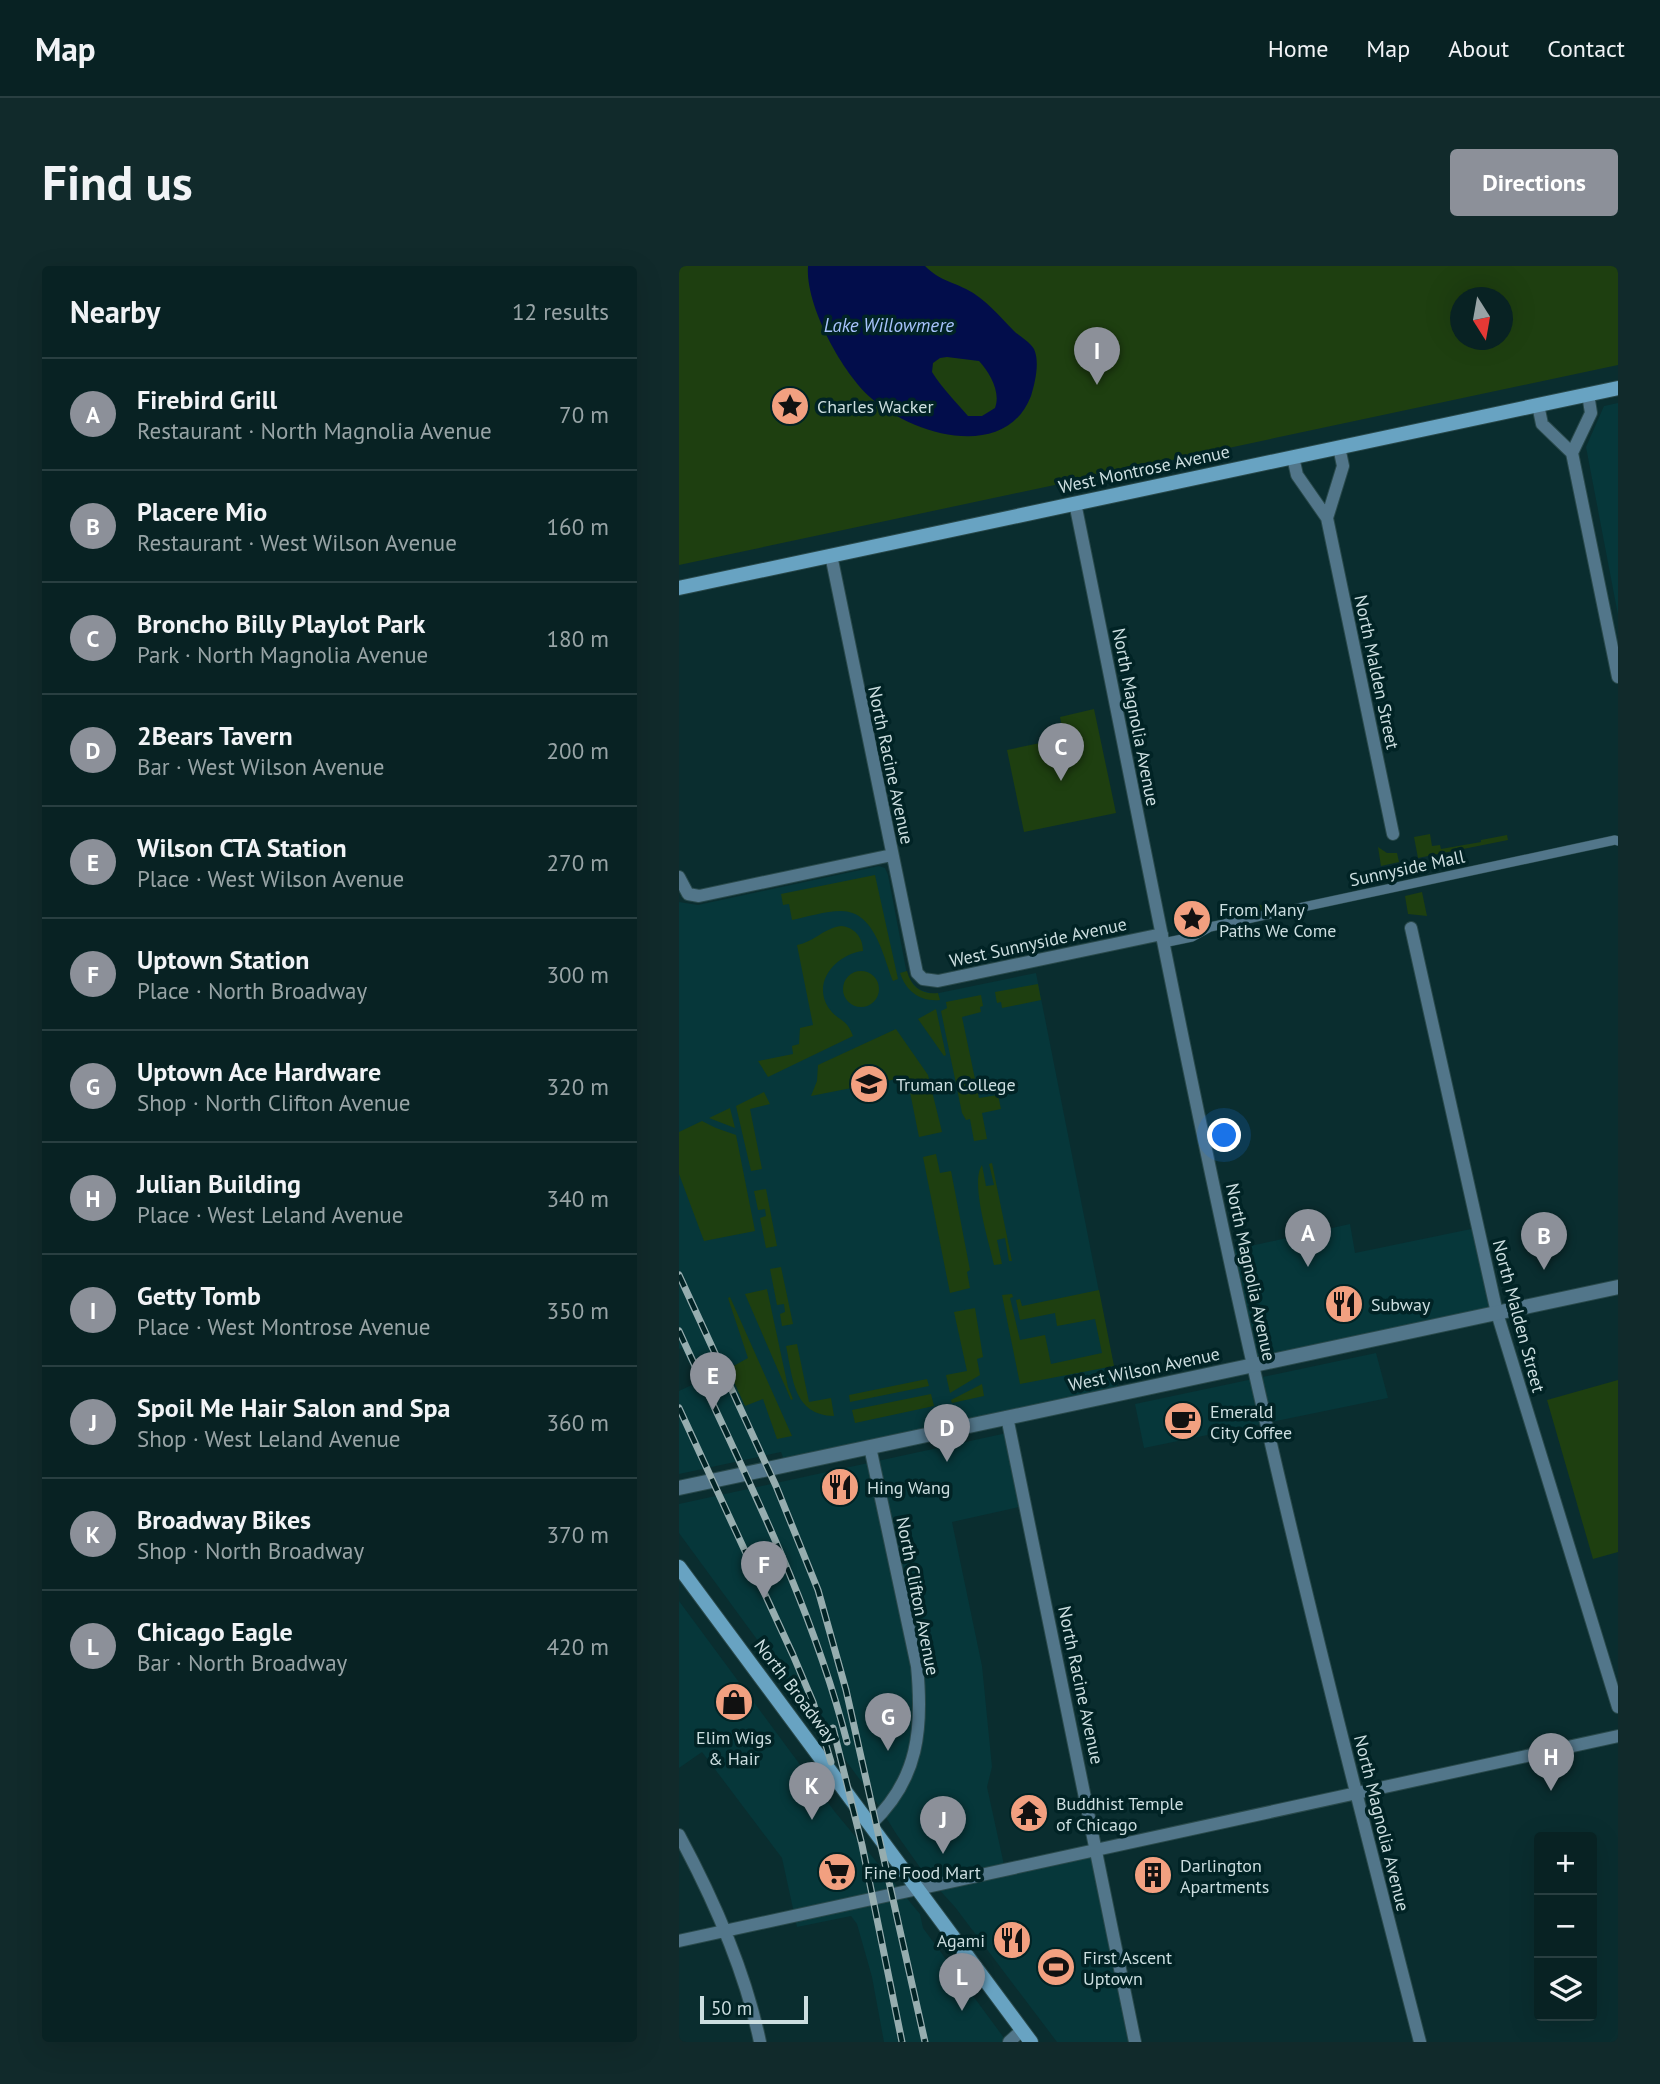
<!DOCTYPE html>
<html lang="en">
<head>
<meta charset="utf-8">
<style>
	:root { --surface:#082223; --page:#112a2b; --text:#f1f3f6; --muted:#98a4a6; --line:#293f41; --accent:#8c9099 }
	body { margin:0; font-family:"PT Sans",sans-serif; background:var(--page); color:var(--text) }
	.controls { position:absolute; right:21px; bottom:21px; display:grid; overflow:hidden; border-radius:7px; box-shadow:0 7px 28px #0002 }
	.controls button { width:63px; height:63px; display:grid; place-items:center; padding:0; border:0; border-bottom:2px solid var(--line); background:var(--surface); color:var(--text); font:35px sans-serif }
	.compass { position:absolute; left:771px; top:21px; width:63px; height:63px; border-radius:50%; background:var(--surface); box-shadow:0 7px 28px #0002; rotate:169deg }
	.scale { position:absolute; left:21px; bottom:18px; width:108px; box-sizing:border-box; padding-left:7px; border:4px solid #ccdee0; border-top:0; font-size:19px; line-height:24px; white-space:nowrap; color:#ccdee0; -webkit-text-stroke:5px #012325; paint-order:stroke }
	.you { position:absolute; left:546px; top:870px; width:24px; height:24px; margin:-18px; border:5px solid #fff; border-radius:50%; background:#1a73e8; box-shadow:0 0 0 10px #1a73e833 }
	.badge { display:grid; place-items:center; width:46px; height:46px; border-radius:50%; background:var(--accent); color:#fff; font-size:23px; font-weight:700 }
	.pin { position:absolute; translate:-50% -58px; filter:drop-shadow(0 2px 4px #0008) }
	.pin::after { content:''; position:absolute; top:37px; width:24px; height:21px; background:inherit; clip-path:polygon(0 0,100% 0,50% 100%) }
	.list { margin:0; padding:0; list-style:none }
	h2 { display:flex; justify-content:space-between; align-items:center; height:91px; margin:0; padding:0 28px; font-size:30px }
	h2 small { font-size:23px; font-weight:400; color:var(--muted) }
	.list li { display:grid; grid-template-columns:46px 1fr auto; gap:21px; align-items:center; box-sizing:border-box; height:112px; padding:0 28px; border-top:2px solid var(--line) }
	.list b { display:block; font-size:26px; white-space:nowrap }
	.list p { margin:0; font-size:23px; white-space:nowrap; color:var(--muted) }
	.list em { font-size:23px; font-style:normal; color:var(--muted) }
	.icon { flex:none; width:38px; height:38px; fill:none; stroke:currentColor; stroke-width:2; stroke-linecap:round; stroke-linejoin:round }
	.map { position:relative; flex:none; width:939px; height:1776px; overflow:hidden; border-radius:7px }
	header { display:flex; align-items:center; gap:42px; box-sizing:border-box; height:98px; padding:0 35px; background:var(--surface); border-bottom:2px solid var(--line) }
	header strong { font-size:33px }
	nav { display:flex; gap:38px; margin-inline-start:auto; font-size:24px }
	.intro { display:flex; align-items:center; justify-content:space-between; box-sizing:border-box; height:168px; padding:0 42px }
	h1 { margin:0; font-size:49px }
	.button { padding:18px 32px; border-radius:7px; background:var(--accent); color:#fff; font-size:24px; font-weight:700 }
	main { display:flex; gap:42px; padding:0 42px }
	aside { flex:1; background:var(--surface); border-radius:7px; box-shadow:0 7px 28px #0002 }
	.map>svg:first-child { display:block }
</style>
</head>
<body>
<header>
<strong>Map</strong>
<nav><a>Home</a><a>Map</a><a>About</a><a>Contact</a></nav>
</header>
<div class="intro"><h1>Find us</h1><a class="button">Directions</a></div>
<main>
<aside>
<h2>Nearby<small>12 results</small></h2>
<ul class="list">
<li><span class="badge">A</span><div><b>Firebird Grill</b><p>Restaurant · North Magnolia Avenue</p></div><em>70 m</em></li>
<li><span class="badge">B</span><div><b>Placere Mio</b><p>Restaurant · West Wilson Avenue</p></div><em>160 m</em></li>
<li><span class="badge">C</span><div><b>Broncho Billy Playlot Park</b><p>Park · North Magnolia Avenue</p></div><em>180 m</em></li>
<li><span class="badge">D</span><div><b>2Bears Tavern</b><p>Bar · West Wilson Avenue</p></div><em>200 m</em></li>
<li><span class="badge">E</span><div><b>Wilson CTA Station</b><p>Place · West Wilson Avenue</p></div><em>270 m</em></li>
<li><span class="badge">F</span><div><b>Uptown Station</b><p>Place · North Broadway</p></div><em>300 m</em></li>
<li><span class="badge">G</span><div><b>Uptown Ace Hardware</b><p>Shop · North Clifton Avenue</p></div><em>320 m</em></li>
<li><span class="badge">H</span><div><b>Julian Building</b><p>Place · West Leland Avenue</p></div><em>340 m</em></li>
<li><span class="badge">I</span><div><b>Getty Tomb</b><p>Place · West Montrose Avenue</p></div><em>350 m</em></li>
<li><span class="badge">J</span><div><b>Spoil Me Hair Salon and Spa</b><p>Shop · West Leland Avenue</p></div><em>360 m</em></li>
<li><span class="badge">K</span><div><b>Broadway Bikes</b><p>Shop · North Broadway</p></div><em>370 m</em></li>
<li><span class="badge">L</span><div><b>Chicago Eagle</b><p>Bar · North Broadway</p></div><em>420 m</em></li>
</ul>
</aside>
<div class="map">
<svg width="939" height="1776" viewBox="0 0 939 1776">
	<rect width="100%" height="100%" fill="#0a2d2f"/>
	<!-- built -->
	<path fill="#06373a" d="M939,137V349L907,181L925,140Z
		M200,600L206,602L209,609L227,703L230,713L239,723L255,728L357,707L440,1127L107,1199L102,1186L0,1208V1125L19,1116L3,1082L0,1083V636L19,639Z
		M671,958L676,987L797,962L818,1047L574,1099L553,984Z
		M697,1087L709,1132L465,1182L456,1138Z
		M328,1167L344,1240L273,1256L303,1400L313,1501L308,1521L327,1608L416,1590L453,1776H378L276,1641L245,1607L218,1569L198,1537L0,1267V1238Z
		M0,1335L156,1546L241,1648L244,1662L328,1776H205L193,1711L178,1658L172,1650L118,1661L103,1592L23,1486L0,1502Z"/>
	<!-- green -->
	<path fill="#1e3f10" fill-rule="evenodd" d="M0,0H939V99L0,299ZM782,32H824V74H782Z
		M415,443L437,547L345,566L328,484L385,472L381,451Z
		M751,568L753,580L761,579L762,583L802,576V574L828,569L829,574L739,592L735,571Z
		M699,581L708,587H718L720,596L702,600Z
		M196,609L219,713L214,715C204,690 196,645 162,645C146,645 128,651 113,654L110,638L104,639L102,628Z
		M743,626L748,650L729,648L726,630Z
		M583,639L584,644L550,651L549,646L567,640Z
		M162,660C175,661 184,671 184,685C158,688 133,715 149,741C159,756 167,751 174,770L89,811L79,795L114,788L113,780L120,778L121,762L134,759L118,679C135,676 145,662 162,660Z
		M228,705C232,721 243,729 259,727L261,734C241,736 227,725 221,707Z
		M164 723a18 18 0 1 1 36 0a18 18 0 1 1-36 0Z
		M359,718L362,734L323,742L322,736L318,737L316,726Z
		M302,729L304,740L301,741L302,746L283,751L300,832L319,829L322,843L303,847L308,873L295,875L291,853L287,854L283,847L262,745L268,742L267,736Z
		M257,743L267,789L265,790L239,753Z
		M217,763L249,809L263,866L240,871L228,811L132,830L138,815L139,799Z
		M85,826L91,838L71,843L83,903L72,905L57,840Z
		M51,842L56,862L30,852Z
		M23,855L37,862L57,869L76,965L25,975L0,908V866Z
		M257,888L261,907L272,905L291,1004L288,1006L291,1022L271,1027L244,891Z
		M313,897L333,995H330L326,972L318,974L323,998L315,999C310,976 291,917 303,899L307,920L315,919L310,898Z
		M87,923L98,980L87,982L81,952L87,950L86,943L79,944L75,925Z
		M102,1001L114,1058L103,1060L101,1048L106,1046L105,1038L98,1039L91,1003Z
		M88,1023L109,1121L114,1133L112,1134L66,1028Z
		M420,1024L435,1100L341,1118L323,1029L333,1028L334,1031L331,1032L341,1074L366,1069L372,1098L423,1087L416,1053L378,1060L376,1047L341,1054L337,1034L341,1033L343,1040Z
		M51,1031L113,1170L98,1173L84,1133L66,1140L49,1103L69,1092L49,1032Z
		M296,1042L304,1091L298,1093L301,1109L271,1127L267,1109L288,1105L275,1046Z
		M118,1078L130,1136L152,1132L155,1150C114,1149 114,1112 107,1080Z
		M248,1113L250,1120L171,1136L170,1129Z
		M939,1114V1286L914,1293L868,1134Z
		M303,1118L305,1130L273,1137L272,1134Z
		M252,1128L255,1140L176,1157L173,1144Z"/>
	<!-- water -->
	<path fill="#020d4b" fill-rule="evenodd" d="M129,0H246C262,15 269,14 287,23C307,33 320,50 335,65C340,70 351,76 355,83C361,96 356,117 352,130C326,197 232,168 192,132C163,107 126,39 129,0ZM268,91L300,95C311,107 322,126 316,142L303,150H289C277,136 263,122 253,106L254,97L261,92Z"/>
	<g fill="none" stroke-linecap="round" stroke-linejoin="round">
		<defs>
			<path id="pedestrian" d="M484,677L513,671L531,661L936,574L939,575"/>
			<path id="minor" d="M859,139L863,158L893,187L939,411
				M893,187L912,147L909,128
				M614,191L618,209L648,252L714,568
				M396,237C455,525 509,813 574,1099C625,1326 683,1551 741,1776
				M648,252L664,200L660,181
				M152,289L238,707L244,713L259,715L483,668
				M0,611L9,628L20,630L213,589
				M732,662L818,1047L939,1441
				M328,1151L456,1776
				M191,1181L238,1400C244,1462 240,1513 192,1558
				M0,1569C35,1634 66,1704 81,1776
				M0,1675L939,1470
				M330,1776L343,1764"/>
			<path id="tertiary" d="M0,1222L939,1021"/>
			<path id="secondary" d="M0,322L939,122
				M0,1301L352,1776"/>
		</defs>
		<!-- pedestrian casing -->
		<use href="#pedestrian" stroke="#29494b" stroke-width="10"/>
		<!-- minor casing -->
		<use href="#minor" stroke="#29494b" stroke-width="14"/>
		<!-- tertiary casing -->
		<use href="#tertiary" stroke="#29494b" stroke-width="16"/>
		<!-- secondary casing -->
		<use href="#secondary" stroke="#29494b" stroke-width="16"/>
		<!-- pedestrian -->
		<use href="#pedestrian" stroke="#52768a" stroke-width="9"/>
		<!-- minor -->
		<use href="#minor" stroke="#52768a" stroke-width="12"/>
		<!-- tertiary -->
		<use href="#tertiary" stroke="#52768a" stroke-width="14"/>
		<!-- secondary -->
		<use href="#secondary" stroke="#68a3c2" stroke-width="14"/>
		<defs>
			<path id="rail" d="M0,1009L97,1220L139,1324L167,1424L246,1776
				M0,1065C61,1199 131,1332 168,1476
				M0,1142L114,1389L134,1436L152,1496
				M154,1462L183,1579L223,1776"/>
		</defs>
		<!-- rail casing -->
		<use href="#rail" stroke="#96adaf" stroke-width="7"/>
		<!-- rail -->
		<use href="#rail" stroke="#012325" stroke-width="4.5" stroke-dasharray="13" stroke-linecap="butt"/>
	</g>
	<!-- icons -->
	<defs>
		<symbol id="sight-disc" viewBox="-11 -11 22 22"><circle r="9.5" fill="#f2a080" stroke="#012325"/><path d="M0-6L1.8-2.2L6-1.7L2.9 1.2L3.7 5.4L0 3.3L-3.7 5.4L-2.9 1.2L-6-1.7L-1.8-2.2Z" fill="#111"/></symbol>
		<symbol id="university-disc" viewBox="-11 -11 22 22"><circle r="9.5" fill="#f2a080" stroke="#012325"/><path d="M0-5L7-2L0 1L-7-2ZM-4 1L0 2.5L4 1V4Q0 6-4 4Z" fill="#111"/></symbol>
		<symbol id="restaurant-disc" viewBox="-11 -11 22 22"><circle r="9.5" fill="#f2a080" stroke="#012325"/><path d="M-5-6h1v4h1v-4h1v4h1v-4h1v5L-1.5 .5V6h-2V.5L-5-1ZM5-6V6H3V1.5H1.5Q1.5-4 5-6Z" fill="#111"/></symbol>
		<symbol id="cafe-disc" viewBox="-11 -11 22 22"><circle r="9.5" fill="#f2a080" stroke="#012325"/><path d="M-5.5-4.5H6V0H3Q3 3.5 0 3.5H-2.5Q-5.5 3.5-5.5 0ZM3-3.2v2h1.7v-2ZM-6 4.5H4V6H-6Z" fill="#111"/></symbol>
		<symbol id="shop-disc" viewBox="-11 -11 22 22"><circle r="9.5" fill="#f2a080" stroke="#012325"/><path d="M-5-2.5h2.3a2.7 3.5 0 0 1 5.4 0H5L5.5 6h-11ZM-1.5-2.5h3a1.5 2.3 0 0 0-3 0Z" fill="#111"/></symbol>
		<symbol id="temple-disc" viewBox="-11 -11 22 22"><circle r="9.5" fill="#f2a080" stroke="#012325"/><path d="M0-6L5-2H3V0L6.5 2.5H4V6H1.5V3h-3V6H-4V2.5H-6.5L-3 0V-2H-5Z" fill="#111"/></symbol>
		<symbol id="supermarket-disc" viewBox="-11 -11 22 22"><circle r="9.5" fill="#f2a080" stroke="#012325"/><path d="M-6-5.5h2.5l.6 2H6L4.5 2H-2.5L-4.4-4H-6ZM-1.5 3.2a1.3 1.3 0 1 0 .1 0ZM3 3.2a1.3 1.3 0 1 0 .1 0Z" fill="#111"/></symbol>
		<symbol id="building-disc" viewBox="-11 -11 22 22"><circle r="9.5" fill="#f2a080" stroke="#012325"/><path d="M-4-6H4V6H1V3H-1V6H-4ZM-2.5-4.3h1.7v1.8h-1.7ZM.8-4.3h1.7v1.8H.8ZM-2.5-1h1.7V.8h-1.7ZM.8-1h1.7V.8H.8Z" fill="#111"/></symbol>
		<symbol id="stadium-disc" viewBox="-11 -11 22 22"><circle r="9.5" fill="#f2a080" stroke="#012325"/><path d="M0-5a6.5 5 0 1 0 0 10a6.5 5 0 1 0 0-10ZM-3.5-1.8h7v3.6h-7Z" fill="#111"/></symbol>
	</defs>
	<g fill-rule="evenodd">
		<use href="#sight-disc" x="89" y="118" width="44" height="44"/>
		<use href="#sight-disc" x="491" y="631" width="44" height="44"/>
		<use href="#university-disc" x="168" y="796" width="44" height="44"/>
		<use href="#restaurant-disc" x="643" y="1016" width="44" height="44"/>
		<use href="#cafe-disc" x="482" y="1133" width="44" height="44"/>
		<use href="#restaurant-disc" x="139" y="1199" width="44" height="44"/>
		<use href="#shop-disc" x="33" y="1414" width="44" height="44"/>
		<use href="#temple-disc" x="328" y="1525" width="44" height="44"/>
		<use href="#supermarket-disc" x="136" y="1584" width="44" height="44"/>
		<use href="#building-disc" x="452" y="1587" width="44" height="44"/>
		<use href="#restaurant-disc" x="311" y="1652" width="44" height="44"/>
		<use href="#stadium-disc" x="355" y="1679" width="44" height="44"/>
	</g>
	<g text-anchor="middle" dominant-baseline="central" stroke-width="7" stroke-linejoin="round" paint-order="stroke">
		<!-- poi labels -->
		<g font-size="18" fill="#ccdee0" stroke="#012325" text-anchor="start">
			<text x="138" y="140">Charles Wacker</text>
			<text x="540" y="643">From Many<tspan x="540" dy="21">Paths We Come</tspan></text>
			<text x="217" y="818">Truman College</text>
			<text x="692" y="1038">Subway</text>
			<text x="531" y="1145">Emerald<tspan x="531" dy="21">City Coffee</tspan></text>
			<text x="188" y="1221">Hing Wang</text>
			<text x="55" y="1471" text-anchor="middle">Elim Wigs<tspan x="55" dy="21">&amp; Hair</tspan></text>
			<text x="377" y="1537">Buddhist Temple<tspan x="377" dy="21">of Chicago</tspan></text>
			<text x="501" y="1599">Darlington<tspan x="501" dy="21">Apartments</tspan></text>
			<text x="185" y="1606">Fine Food Mart</text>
			<text x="306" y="1674" text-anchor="end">Agami</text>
			<text x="404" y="1691">First Ascent<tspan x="404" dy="21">Uptown</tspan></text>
		</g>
		<!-- street labels -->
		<g font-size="18" fill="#ccdee0" stroke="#012325">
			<text transform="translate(465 203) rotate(-12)">West Montrose Avenue</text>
			<text transform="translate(698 406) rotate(78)">North Malden Street</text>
			<text transform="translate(457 451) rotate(79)">North Magnolia Avenue</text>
			<text transform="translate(212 499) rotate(78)">North Racine Avenue</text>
			<text transform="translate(728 602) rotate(-12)">Sunnyside Mall</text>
			<text transform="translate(359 676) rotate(-12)">West Sunnyside Avenue</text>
			<text transform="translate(572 1006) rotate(78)">North Magnolia Avenue</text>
			<text transform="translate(840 1050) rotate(75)">North Malden Street</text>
			<text transform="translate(465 1103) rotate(-12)">West Wilson Avenue</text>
			<text transform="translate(239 1330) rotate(79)">North Clifton Avenue</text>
			<text transform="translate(402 1419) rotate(78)">North Racine Avenue</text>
			<text transform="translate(117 1425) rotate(53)">North Broadway</text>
			<text transform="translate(703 1557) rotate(76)">North Magnolia Avenue</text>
		</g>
		<!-- water labels -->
		<g font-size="19" font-style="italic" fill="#a7c2fb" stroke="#012325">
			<text x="210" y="59">Lake Willowmere</text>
		</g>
	</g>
</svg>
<div class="controls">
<button>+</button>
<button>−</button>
<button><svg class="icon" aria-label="layers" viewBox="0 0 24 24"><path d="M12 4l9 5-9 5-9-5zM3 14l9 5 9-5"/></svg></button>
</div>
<svg class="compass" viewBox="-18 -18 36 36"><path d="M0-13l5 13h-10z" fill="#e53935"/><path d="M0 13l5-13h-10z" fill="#98a4a6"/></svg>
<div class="scale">50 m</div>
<div class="you"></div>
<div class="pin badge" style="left:629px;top:1001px">A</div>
<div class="pin badge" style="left:865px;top:1004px">B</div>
<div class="pin badge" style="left:382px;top:515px">C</div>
<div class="pin badge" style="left:268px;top:1196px">D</div>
<div class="pin badge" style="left:34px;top:1144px">E</div>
<div class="pin badge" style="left:85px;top:1333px">F</div>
<div class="pin badge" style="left:209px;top:1485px">G</div>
<div class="pin badge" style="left:872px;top:1525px">H</div>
<div class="pin badge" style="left:418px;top:119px">I</div>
<div class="pin badge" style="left:264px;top:1588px">J</div>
<div class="pin badge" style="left:133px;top:1554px">K</div>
<div class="pin badge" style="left:283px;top:1745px">L</div>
</div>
</main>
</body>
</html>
